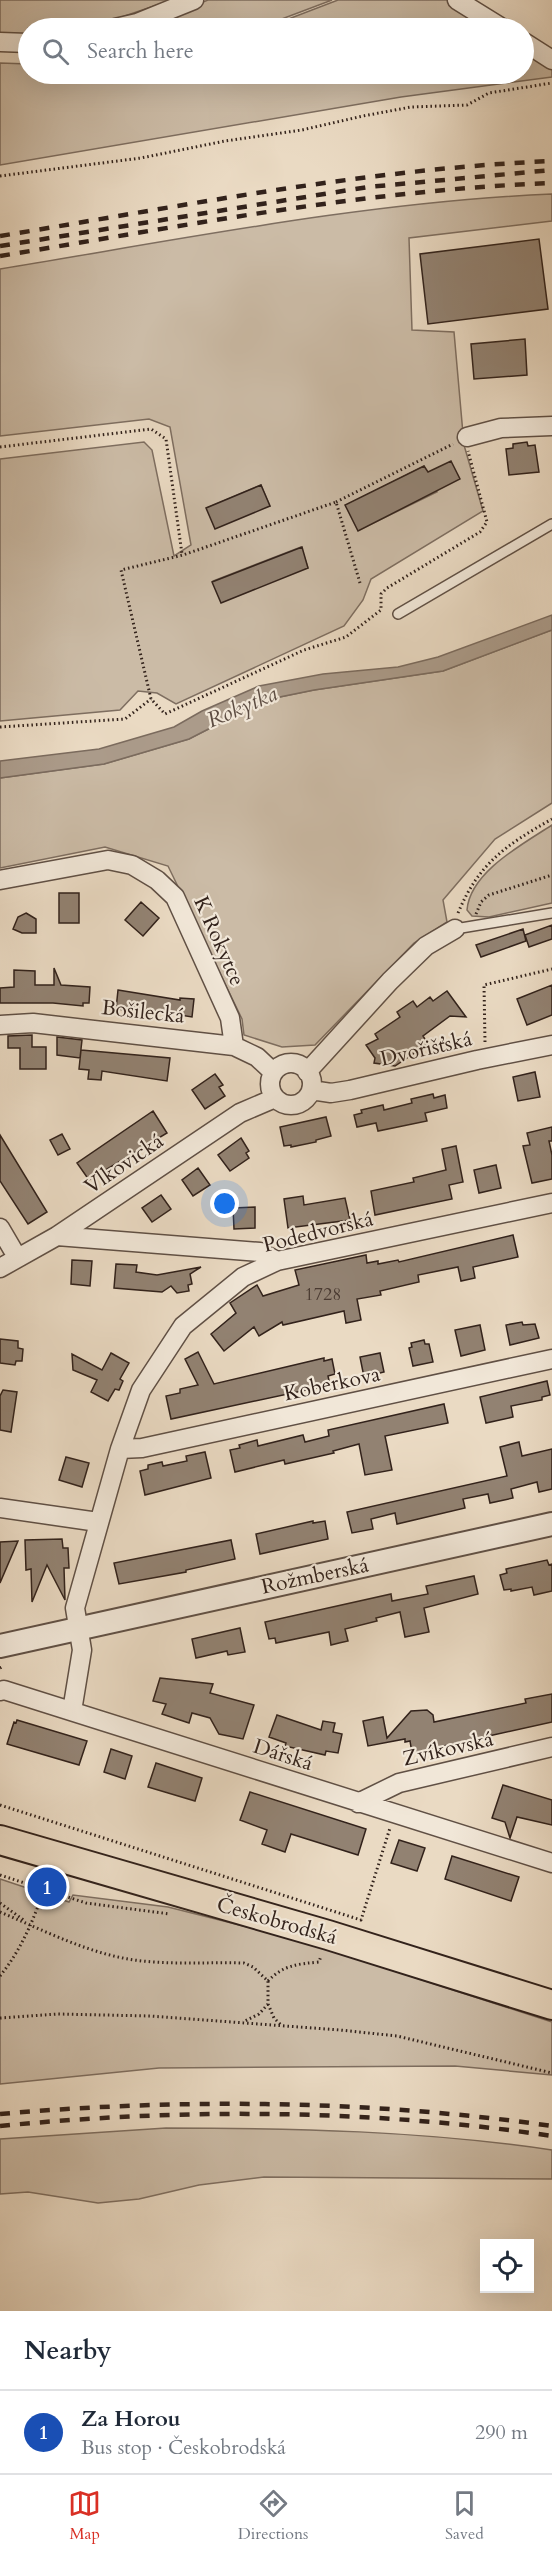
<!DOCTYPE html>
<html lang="en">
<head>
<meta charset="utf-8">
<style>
	:root { --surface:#fff; --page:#f6f6f7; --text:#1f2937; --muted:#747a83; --line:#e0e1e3; --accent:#d93025 }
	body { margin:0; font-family:Cardo,serif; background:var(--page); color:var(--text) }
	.controls { position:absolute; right:18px; bottom:18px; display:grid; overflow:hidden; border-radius:0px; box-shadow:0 6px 24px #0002 }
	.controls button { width:54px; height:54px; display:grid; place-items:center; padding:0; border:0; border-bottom:2px solid var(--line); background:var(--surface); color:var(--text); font:30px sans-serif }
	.you { position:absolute; left:225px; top:1204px; width:21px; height:21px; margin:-15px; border:4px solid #fff; border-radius:50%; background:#1a73e8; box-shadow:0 0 0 9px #1a73e833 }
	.badge { display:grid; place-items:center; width:39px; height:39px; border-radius:50%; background:var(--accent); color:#fff; font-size:20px; font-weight:700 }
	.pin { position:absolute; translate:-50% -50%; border:3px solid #fff; box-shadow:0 2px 6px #0006 }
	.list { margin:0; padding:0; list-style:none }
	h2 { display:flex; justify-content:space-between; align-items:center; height:78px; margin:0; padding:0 24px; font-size:26px }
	h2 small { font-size:20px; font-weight:400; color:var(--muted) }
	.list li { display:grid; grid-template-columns:39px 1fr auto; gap:18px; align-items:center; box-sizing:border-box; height:84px; padding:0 24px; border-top:2px solid var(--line) }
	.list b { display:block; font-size:22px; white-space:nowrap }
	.list p { margin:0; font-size:20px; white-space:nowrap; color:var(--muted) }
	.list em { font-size:20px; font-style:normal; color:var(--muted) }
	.icon { flex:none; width:33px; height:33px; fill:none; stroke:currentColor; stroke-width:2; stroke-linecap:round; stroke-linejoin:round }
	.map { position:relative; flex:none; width:552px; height:2311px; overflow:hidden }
	.search { position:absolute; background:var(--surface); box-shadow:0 6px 24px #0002; left:18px; right:18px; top:18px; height:66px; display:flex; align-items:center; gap:15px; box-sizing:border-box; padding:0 21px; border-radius:33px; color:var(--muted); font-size:22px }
	.sheet { height:162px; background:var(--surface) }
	nav { display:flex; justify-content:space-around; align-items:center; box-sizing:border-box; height:84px; border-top:2px solid var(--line); background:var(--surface); font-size:16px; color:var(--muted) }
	nav a { display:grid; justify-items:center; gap:3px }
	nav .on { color:var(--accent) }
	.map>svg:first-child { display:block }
</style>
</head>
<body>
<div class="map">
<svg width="552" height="2311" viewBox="0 0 552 2311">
	<rect width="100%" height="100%" fill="#eadac3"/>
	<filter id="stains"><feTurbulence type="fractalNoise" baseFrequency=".00333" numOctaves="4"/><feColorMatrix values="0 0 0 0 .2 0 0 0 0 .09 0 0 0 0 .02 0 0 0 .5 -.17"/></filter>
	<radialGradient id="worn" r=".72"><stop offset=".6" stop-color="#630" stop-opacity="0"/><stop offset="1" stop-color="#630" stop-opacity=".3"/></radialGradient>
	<!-- green -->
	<path fill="#cbbba6" stroke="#7e6e60" stroke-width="1.5" fill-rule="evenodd" d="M0,0H172L89,28H28V35L0,34Z
		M208,0H332L258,28H137Z
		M338,0H449L492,28H265Z
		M524,50L552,69V77L401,97L0,165V63L28,64V74H524Z
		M552,194V221L409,238L412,330L454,332L464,445L483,511L371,579L363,600L344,626L176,704L157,693L138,691L120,710L0,721V459L144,442L152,450L174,556L191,545L170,427L149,419L0,436V269C183,239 367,202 552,194ZM424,466L437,492L359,530L346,505ZM261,485L270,506L206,508H207ZM301,547L308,568L213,582V581Z
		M552,630V803L495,839L443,900L447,922L414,943L315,1045L282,1047L244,1035L242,1019L168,866L105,847L0,868V778L104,764L189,739L265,700L314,690L443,671Z
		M552,825V903L489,917L472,916L467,910C470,872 523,844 552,825Z
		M0,1879L69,1902L73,1895L168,1907L302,1941L552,2022V2075L455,2066L159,2068L0,2084Z
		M166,2128C295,2128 424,2131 552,2150V2179L264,2177L199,2185L139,2199L98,2203L28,2192L0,2194V2139Z"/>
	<!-- water -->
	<path fill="#ab9b8a" stroke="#7b6b5e" stroke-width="1.5" d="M552,615V630L443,671L314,690L265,700L189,739L104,764L0,778V761L99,749L174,727L202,711L259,686L323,674L398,667L438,657Z"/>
	<!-- building -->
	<path fill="#928272" stroke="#32221b" stroke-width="1.5" d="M539,239L548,309L428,324L420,254Z
		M525,339L527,375L474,379L471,344Z
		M527,442L528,446L535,445L539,472L509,475L506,449L513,448V444Z
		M451,461L460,479L358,531L345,505L424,466L428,472Z
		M261,485L270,506L215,529L206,508Z
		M302,547L308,568L221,603L212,582Z
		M59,893H79V923H59Z
		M141,902L159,918L143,936L125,920Z
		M26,913L36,919V933H22L13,929L18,917Z
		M552,925V939L529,947L525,935Z
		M523,929L526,941L481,957L476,945Z
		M54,968L61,985L90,987L89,1003H83V1006L53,1003H0V988L14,987V970L35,971V985H54Z
		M552,985V1015L527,1025L517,999Z
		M118,990L180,1000V998L194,999L192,1017L137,1008L136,1011L116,1009Z
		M447,991L466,1017L450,1016L423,1036L428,1044L395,1066L374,1063L375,1058L366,1045L378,1039L375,1034L400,1017L397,1012L413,1001L417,1007L430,997L433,1001Z
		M32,1035V1047H46V1069H20V1048H8V1036Z
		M57,1037L82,1040L80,1058L57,1055Z
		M81,1050L170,1058L167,1081L102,1071L101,1080L88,1079L89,1070L79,1069Z
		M535,1072L540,1097L518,1101L513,1077Z
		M215,1074L223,1085L219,1087L225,1096L205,1109L192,1090Z
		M433,1094L434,1098L445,1095L447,1108L425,1113L427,1121L378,1131L376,1123L357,1127L354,1115L362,1113L361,1110L383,1105L384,1110L412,1103L411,1099Z
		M153,1111L167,1133L89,1180L77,1163Z
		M326,1117L331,1136L316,1140V1142L291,1147V1145L284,1146L280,1127Z
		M552,1127V1141H549L552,1155V1179L532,1183L523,1146L530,1145L527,1133Z
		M62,1134L70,1149L58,1155L50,1140Z
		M0,1135L47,1212L28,1224L0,1181Z
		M241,1138L249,1151L246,1153L249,1158L230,1171L218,1155Z
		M456,1146L463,1182L449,1185L452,1199L375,1215L371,1191L414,1182L413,1178L446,1170L442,1149Z
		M496,1165L501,1188L479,1193L474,1170Z
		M198,1168L210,1185L193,1196L182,1180Z
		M161,1195L171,1209L152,1222L142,1208Z
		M303,1196L304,1205L345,1198L350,1220L288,1228L284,1199Z
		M255,1207V1228L234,1229L233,1208Z
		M513,1235L518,1257L473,1267L475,1278L461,1281L458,1267L418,1275L419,1282L380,1291L381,1295L357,1299L361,1320L346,1323L344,1311L283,1325L282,1322L259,1336L254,1327L224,1351L211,1334L236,1313L230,1303L257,1285L263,1296L299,1285L295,1270L366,1255L367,1263L378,1261V1264L398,1260L399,1262Z
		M72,1260L92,1261L90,1286L71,1284Z
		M116,1264L137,1265L136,1272L157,1275L201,1267L190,1274L192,1284L188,1285L189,1291L177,1293L171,1286L162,1292L114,1288Z
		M522,1322L523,1325L535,1324L539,1338L510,1345L506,1325Z
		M480,1325L485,1350L461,1356L455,1330Z
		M0,1339L18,1341V1348L23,1349L22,1361H16L15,1365L0,1363Z
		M424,1340L425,1344H429L433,1362L413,1366L409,1348L412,1347L411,1343Z
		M198,1352L214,1384L324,1358V1361L332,1359L335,1374L328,1376L330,1385L171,1419L166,1396L180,1393V1389L198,1385L185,1359Z
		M111,1353L129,1363L120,1379L123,1381L119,1390L115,1389L108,1401L91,1392L97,1380L73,1370L72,1354L102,1370Z
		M380,1353L384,1372L364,1377L360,1357Z
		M547,1381L550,1395L542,1397V1400L511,1406L513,1417L486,1423L480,1397Z
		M3,1390L17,1392L11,1432L0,1430V1396Z
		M444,1404L448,1423L385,1436L392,1470L365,1475L359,1444L333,1451L334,1453L285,1464L284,1460L235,1472L230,1450L240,1448L239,1445L257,1440L258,1446L303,1435L305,1442L329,1436L328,1430Z
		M519,1442L522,1456L552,1449V1489L539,1492L537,1482L511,1489L513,1498L490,1503L488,1494L463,1499L465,1508L397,1524L395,1513L371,1519L373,1529L352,1533L347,1512L507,1476L500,1447Z
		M205,1452L211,1478L145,1495L140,1471L148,1469V1465L162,1462L163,1466L187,1461L186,1456Z
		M66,1457L89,1463L82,1487L59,1480Z
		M313,1521V1523L325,1521L328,1539L260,1554L256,1534Z
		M62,1539L63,1548H68L69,1568H64L65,1600L47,1565L32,1602L31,1569L26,1570L25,1540Z
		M231,1540L235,1559L186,1570V1572L119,1584L114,1563Z
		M18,1541L0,1583V1542Z
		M547,1560L549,1565L552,1564V1591L534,1595L532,1587L511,1591V1589L504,1590L500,1575L507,1573L506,1569Z
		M474,1576L478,1594L424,1608L429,1632L405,1637L400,1612L376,1618L377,1621L345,1629L348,1641L339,1643L331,1645L329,1632L276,1643L275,1638L269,1639L265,1622L391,1594L392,1601L428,1594L426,1586Z
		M240,1628L245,1652L228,1655L227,1651L196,1658L192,1639Z
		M160,1678L213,1684L210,1693L254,1705L243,1739L219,1734L210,1718L192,1713L189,1723L162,1714L166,1704L153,1701Z
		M552,1694V1722L412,1753L410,1741L405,1742V1739L368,1746L363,1721L383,1717L387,1738L411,1711L427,1710L433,1715L434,1722L526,1703L525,1699Z
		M277,1715L321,1730L323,1721L335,1723L333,1732L342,1734L338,1753L326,1751L325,1755L285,1746L286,1743L269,1737Z
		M17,1720L87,1741L79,1765L7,1744L14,1722L16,1723Z
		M111,1749L132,1756L125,1779L104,1772Z
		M156,1763L202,1778L195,1801L148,1787Z
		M503,1785L552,1800V1825L517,1817L510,1838L505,1822L492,1818Z
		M250,1792L366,1829L358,1855L291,1834L285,1852L262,1844L267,1830L240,1820Z
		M399,1840L425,1848L417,1871L391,1863Z
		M452,1856L519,1877L511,1901L445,1879Z"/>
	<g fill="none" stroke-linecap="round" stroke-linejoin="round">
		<defs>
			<path id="service" d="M398,614L552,524
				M455,929L552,913"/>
			<path id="minor" d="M457,0L502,28
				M115,28L137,23L194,0
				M0,42L28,43
				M524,42L552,60
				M467,437L501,428L552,426
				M0,880L108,860L132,865L157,880L175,897L230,1018L234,1046
				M0,1025L33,1023L234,1046L257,1057L273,1072
				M270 1084a21 21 0 1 1 42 0a21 21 0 1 1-42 0Z
				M307,1072L390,981L426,946L455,929
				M311,1090L331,1093L350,1090L477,1060L552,1045
				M0,1228L17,1257
				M57,1236L260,1252L277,1261
				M0,1268L57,1236L240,1113L275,1098
				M120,1449L142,1448L552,1359
				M0,1508L98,1522
				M0,1691L4,1690L552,1863
				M72,1711L82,1650L75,1608L120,1449L141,1390L183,1326L243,1277L277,1261L552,1203
				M358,1803L399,1783L552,1747"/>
			<path id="tertiary" d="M0,1646L552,1524"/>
			<path id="primary" d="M0,1840L328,1935L552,2005"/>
		</defs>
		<!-- service casing -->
		<use href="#service" stroke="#605045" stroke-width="12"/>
		<!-- minor casing -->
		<use href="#minor" stroke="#605045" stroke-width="21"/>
		<!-- tertiary casing -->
		<use href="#tertiary" stroke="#605045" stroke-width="26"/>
		<!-- primary casing -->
		<use href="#primary" stroke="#32221b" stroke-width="32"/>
		<!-- path -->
		<path stroke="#32221b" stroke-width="3" stroke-dasharray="1.5 3" stroke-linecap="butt" d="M0,176L141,158L225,141L302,130L363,116L411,107L467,105L489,93L552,83
			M0,447L151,429L166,439L182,554
			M336,502L453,444
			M360,583L336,502L183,555L121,570L151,699L165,714L304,650L346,637L381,610V594L387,588L480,532L487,522L468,451
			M0,727L125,719L151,699
			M458,913C479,863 506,845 552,819
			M476,914L481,902L489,895L552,875
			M485,1042L484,985L552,969
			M0,1668L2,1667
			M0,1805L361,1920L390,1828
			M0,1875L86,1903L170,1914
			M0,1903L25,1921
			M0,1912C43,1930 87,1953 134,1960C170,1965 207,1962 244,1963L253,1967L268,1981V2004L259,2014L243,2022
			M0,1976C21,1950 33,1921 44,1890
			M268,1981C283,1965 298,1964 319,1962L321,1956
			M268,2004L274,2018L281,2025
			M0,2018L58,2014L150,2016L340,2030L397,2036L552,2073"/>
		<!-- service -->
		<use href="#service" stroke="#f1e7d8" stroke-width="9"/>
		<!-- minor -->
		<use href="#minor" stroke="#f1e7d8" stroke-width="18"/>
		<!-- tertiary -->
		<use href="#tertiary" stroke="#f1e7d8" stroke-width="22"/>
		<!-- primary -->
		<use href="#primary" stroke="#eadac3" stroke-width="28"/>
		<!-- rail -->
		<path stroke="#32221b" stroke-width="4.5" stroke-dasharray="10 10" stroke-linecap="butt" d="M0,236C183,206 366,169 552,161
			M0,246L368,187L552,170
			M0,256C183,226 366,190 552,183
			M0,2114C183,2098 370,2100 552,2126
			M0,2126C183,2108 370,2109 552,2136"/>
	</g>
	<g text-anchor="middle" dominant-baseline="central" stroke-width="4.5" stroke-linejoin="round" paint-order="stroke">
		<!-- number labels -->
		<g font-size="18" fill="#4a3a31">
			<text x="323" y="1294">1728</text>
		</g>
		<!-- street labels -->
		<g font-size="21" fill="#32221b" stroke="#f1e7d8">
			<text transform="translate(219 941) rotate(66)">K Rokytce</text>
			<text transform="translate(143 1012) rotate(6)">Bošilecká</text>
			<text transform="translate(426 1049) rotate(-13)">Dvořišťská</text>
			<text transform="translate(124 1164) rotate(-34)">Vlkovická</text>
			<text transform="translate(318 1232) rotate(-14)">Podedvorská</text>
			<text transform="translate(332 1384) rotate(-12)">Koberkova</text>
			<text transform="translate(315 1576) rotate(-12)">Rožmberská</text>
			<text transform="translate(448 1749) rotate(-13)">Zvíkovská</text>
			<text transform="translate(283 1755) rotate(18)">Dářská</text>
			<text transform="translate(277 1921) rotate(16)">Českobrodská</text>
		</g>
		<!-- water labels -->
		<g font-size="22" font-style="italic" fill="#5c4c42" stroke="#f1e7d8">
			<text transform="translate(242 707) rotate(-23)">Rokytka</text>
		</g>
	</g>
	<rect width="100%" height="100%" filter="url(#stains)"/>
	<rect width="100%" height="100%" fill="url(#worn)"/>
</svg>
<div class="controls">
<button><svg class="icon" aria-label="locate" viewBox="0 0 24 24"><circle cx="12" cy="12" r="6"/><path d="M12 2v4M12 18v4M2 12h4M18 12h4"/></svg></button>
</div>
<div class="you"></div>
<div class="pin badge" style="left:47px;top:1887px;background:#1a4fb4">1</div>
<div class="search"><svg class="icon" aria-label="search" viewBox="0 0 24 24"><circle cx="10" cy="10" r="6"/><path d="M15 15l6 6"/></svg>Search here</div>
</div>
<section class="sheet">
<h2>Nearby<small></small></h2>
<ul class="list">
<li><span class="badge" style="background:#1a4fb4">1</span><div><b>Za Horou</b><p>Bus stop · Českobrodská</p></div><em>290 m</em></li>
</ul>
</section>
<nav>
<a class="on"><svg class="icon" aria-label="map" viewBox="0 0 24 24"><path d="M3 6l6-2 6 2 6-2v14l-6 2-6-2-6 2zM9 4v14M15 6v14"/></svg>Map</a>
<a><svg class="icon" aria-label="directions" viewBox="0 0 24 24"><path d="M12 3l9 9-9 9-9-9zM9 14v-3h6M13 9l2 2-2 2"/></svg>Directions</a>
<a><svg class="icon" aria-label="saved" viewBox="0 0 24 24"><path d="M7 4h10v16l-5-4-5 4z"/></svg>Saved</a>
</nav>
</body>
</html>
